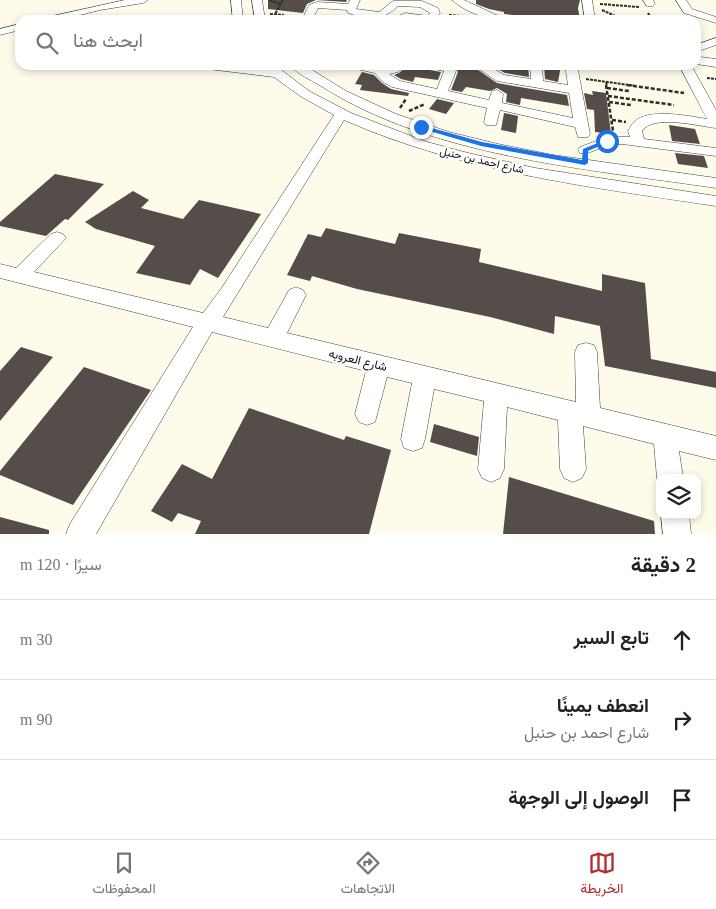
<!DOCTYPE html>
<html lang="ar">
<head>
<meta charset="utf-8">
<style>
	:root { --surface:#fff; --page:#f2f2f2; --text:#222; --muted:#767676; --line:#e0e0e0; --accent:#b6292f }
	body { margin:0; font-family:"Times New Roman",Vazirmatn,serif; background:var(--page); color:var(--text); direction:rtl }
	.controls { position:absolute; right:15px; bottom:15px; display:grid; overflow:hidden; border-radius:10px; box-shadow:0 2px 8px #0003 }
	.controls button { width:45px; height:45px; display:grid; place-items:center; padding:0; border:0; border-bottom:1px solid var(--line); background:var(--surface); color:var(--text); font:25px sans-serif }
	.stop { position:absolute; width:15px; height:15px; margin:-11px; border:4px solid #1a73e8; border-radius:50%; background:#fff }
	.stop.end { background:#1a73e8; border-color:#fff; box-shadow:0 1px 5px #0008 }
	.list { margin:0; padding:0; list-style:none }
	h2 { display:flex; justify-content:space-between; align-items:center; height:65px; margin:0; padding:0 20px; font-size:21px }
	h2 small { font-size:16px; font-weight:400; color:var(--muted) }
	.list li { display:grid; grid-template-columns:32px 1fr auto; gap:15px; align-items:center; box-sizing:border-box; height:80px; padding:0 20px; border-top:1px solid var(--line) }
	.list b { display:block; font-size:19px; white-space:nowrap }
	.list p { margin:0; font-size:16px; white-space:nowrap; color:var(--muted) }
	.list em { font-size:16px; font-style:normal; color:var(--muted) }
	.icon { flex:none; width:28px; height:28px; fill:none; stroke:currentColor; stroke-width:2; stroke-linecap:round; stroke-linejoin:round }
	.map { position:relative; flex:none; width:716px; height:534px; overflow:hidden; direction:ltr }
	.search { position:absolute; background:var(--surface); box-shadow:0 2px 8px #0003; left:15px; right:15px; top:15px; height:55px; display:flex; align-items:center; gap:12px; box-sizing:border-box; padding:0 18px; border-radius:15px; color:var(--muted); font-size:19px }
	.sheet { height:305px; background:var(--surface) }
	nav { display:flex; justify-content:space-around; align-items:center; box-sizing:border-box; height:70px; border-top:1px solid var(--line); background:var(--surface); font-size:14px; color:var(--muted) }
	nav a { display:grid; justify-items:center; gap:2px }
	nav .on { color:var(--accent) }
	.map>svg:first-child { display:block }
</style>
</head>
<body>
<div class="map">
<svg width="716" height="534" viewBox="0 0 716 534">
	<rect width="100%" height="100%" fill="#fefbeb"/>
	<!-- building -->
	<path fill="#544d49" d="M268,0H347L346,2L316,0L307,4L303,13L268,9Z
		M476,0H580L578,8L580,20L525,19L524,16L504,14V12L489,9L476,4Z
		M408,65L426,66L430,70L441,72L438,80L415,77L413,82L401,79L394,75L399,73Z
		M454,65H471L497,83L567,95L569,106L521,98L520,105L506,102L507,94L497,88L490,91L466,87L462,92L451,90L458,72Z
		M491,65H528L529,77L505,73Z
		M544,65H561L558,82L545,79Z
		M362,72L374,75L382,83L391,89L409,93L408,96L360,90L362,85L355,84Z
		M592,91L606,93L611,134L595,132L594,110L587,109L584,93L593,95Z
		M437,99L454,103L446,114L429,109Z
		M504,113L518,116L516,133L501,130Z
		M669,125L695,129L700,144L672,141Z
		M675,153L704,156L708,168L678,164Z
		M55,174L104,184L68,220L65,219L46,236L0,226V222Z
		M133,191L149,200L141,208L183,219L199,200L261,214L218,278L200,269L190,285L136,273L155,246L96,229L85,222Z
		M326,228L395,244L399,233L481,249L479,262L602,291V274L645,283L651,359L716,372V388L605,366L600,326L555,316L554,334L490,317L357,289L312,276L310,281L287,275L308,234L321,237Z
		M21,347L53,357L0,421V371Z
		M84,367L151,390L73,505L0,475V471Z
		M249,408L344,440L346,436L391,450L369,534H195L201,521L178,513L172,522L151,511L182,464L212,479Z
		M434,424L479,437L477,456L430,442Z
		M509,477L654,521L655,534H503Z
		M0,517L49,530V534H0Z"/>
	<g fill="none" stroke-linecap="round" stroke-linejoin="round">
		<defs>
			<path id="minor" d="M125,0H148L143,3L100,10L60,20H43L44,18Z
				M231,0H241L243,20H233Z
				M252,0H262L265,20H255Z
				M350,0H360L356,9L379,12L393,1H422L438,8L440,13L435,20H390L405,13L427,16L430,13L420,7L398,6C383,21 368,20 348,13L347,10L318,8L312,20H302L309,5L317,2L348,4Z
				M452,0H464L507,20C489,20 466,13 452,0Z
				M582,0H592L595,20H585Z
				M643,0H653L655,4L653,6H647Z
				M676,0H686L692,9L716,17V23L684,13Z
				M20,24V30L0,35V29Z
				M716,38V45L696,52V45Z
				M700,57L716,59V67L696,64V58Z
				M202,65H235L265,69L262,65H275L309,91L351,113L427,142L468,153L535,168L716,196V206C590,187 462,172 344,120L223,317L268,328L289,290L296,287L303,290L306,295L287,333L576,402L575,352L578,345L586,343L594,345L597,352L600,408L716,436V460L679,451L683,478H660V485L657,478L654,444L583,426L586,469L582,478L573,482L564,478L560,469L558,420L507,407L504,469L500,478L491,482L482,478L478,469L484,401L434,389L425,439L422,448L413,451L404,448L401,439L412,383L387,377L375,422L367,425L359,422L355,414L366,371L212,332L96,534H66L70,524L193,327L0,278V264L16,268L51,234L57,232L63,234L66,238L34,272L203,313L221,289L334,115L300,96L274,77L208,69Z
				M290,65H304L346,91L396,114L449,132L498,144L553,155L716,178V188C588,169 432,157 321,86C311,80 297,74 290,65Z
				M350,65H372L384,68L392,65H406L398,72L389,74L400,81L437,89L444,71L430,68L428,65H452L456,71L448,91L489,100L492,91L497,90L503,94L502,103L573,118L569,93L497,81L473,65H487L504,75L531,79L530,65H542L543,81L568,85L565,65H577L590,134L588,137H578L575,127L500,110L496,125H486L484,122L487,108L392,87L383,82L375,73L352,68Z
				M679,65H691L716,110V128C698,126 653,114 642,131L644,139L716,148V156L622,144L609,145L585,154L580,153L578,150L580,147L607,137H630L628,131C630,128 632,123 635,121C650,108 689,116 707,119Z
				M661,515H689L691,534H663Z"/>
		</defs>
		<!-- minor casing -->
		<use href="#minor" stroke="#3f3f3f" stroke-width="1"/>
		<!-- path-far1 -->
		<path stroke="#2e2e2e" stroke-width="2" stroke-dasharray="3 1" stroke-linecap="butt" d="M269,0L281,4
			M600,4L639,7
			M602,10L620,18
			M648,13L652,20
			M270,14L284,15
			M449,15L460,16
			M331,18L342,20
			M279,20L275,14L283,0
			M619,20L618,18L629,20
			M707,78L716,79
			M586,79L636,86
			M606,82L607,86"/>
		<!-- path -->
		<path stroke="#2e2e2e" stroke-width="2.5" stroke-dasharray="4 2" stroke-linecap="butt" d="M606,85L613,131
			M627,85L684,93
			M607,88L629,91
			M608,96L674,105
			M609,102L631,105
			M400,108L406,99
			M409,111L425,104
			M612,120L626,122"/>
		<!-- minor -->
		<use href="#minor" fill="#fff" fill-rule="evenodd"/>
	</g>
	<!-- route -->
	<path fill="#1a73e8" d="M421,125L482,142L582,160L583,149L605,140L611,141L588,151V163L585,165L481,146L419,128Z"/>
	<g text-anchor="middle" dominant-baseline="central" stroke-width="5" stroke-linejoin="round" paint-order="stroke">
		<!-- far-street labels -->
		<g font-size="11" fill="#0c0c0c" stroke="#fff">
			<text transform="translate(482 160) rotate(13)">شارع احمد بن حنبل</text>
		</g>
		<!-- street labels -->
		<g font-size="12" fill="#0c0c0c" stroke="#fff">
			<text transform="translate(358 360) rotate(14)">شارع العروبه</text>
		</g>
	</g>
</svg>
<div class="controls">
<button><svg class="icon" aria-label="layers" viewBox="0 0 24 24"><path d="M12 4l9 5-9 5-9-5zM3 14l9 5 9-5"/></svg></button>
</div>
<div class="stop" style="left:607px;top:141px"></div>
<div class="stop end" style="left:421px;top:127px"></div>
<div class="search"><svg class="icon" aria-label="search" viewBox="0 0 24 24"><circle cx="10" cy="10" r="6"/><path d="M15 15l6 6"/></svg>ابحث هنا</div>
</div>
<section class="sheet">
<h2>2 دقيقة<small>سيرًا · 120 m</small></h2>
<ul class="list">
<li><svg class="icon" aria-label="ahead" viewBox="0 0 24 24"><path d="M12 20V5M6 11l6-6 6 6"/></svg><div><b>تابع السير</b></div><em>30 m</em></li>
<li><svg class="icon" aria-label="right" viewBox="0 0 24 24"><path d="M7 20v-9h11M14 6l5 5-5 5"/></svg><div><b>انعطف يمينًا</b><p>شارع احمد بن حنبل</p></div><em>90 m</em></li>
<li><svg class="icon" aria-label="arrive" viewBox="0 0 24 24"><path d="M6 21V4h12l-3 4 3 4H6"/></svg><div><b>الوصول إلى الوجهة</b></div></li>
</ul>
</section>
<nav>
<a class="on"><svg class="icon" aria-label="map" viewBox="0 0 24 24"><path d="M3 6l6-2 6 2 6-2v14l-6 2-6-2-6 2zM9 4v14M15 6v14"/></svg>الخريطة</a>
<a><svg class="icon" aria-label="directions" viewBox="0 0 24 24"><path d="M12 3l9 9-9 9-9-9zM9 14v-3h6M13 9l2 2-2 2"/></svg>الاتجاهات</a>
<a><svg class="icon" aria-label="saved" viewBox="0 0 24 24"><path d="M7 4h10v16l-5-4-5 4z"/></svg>المحفوظات</a>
</nav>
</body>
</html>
